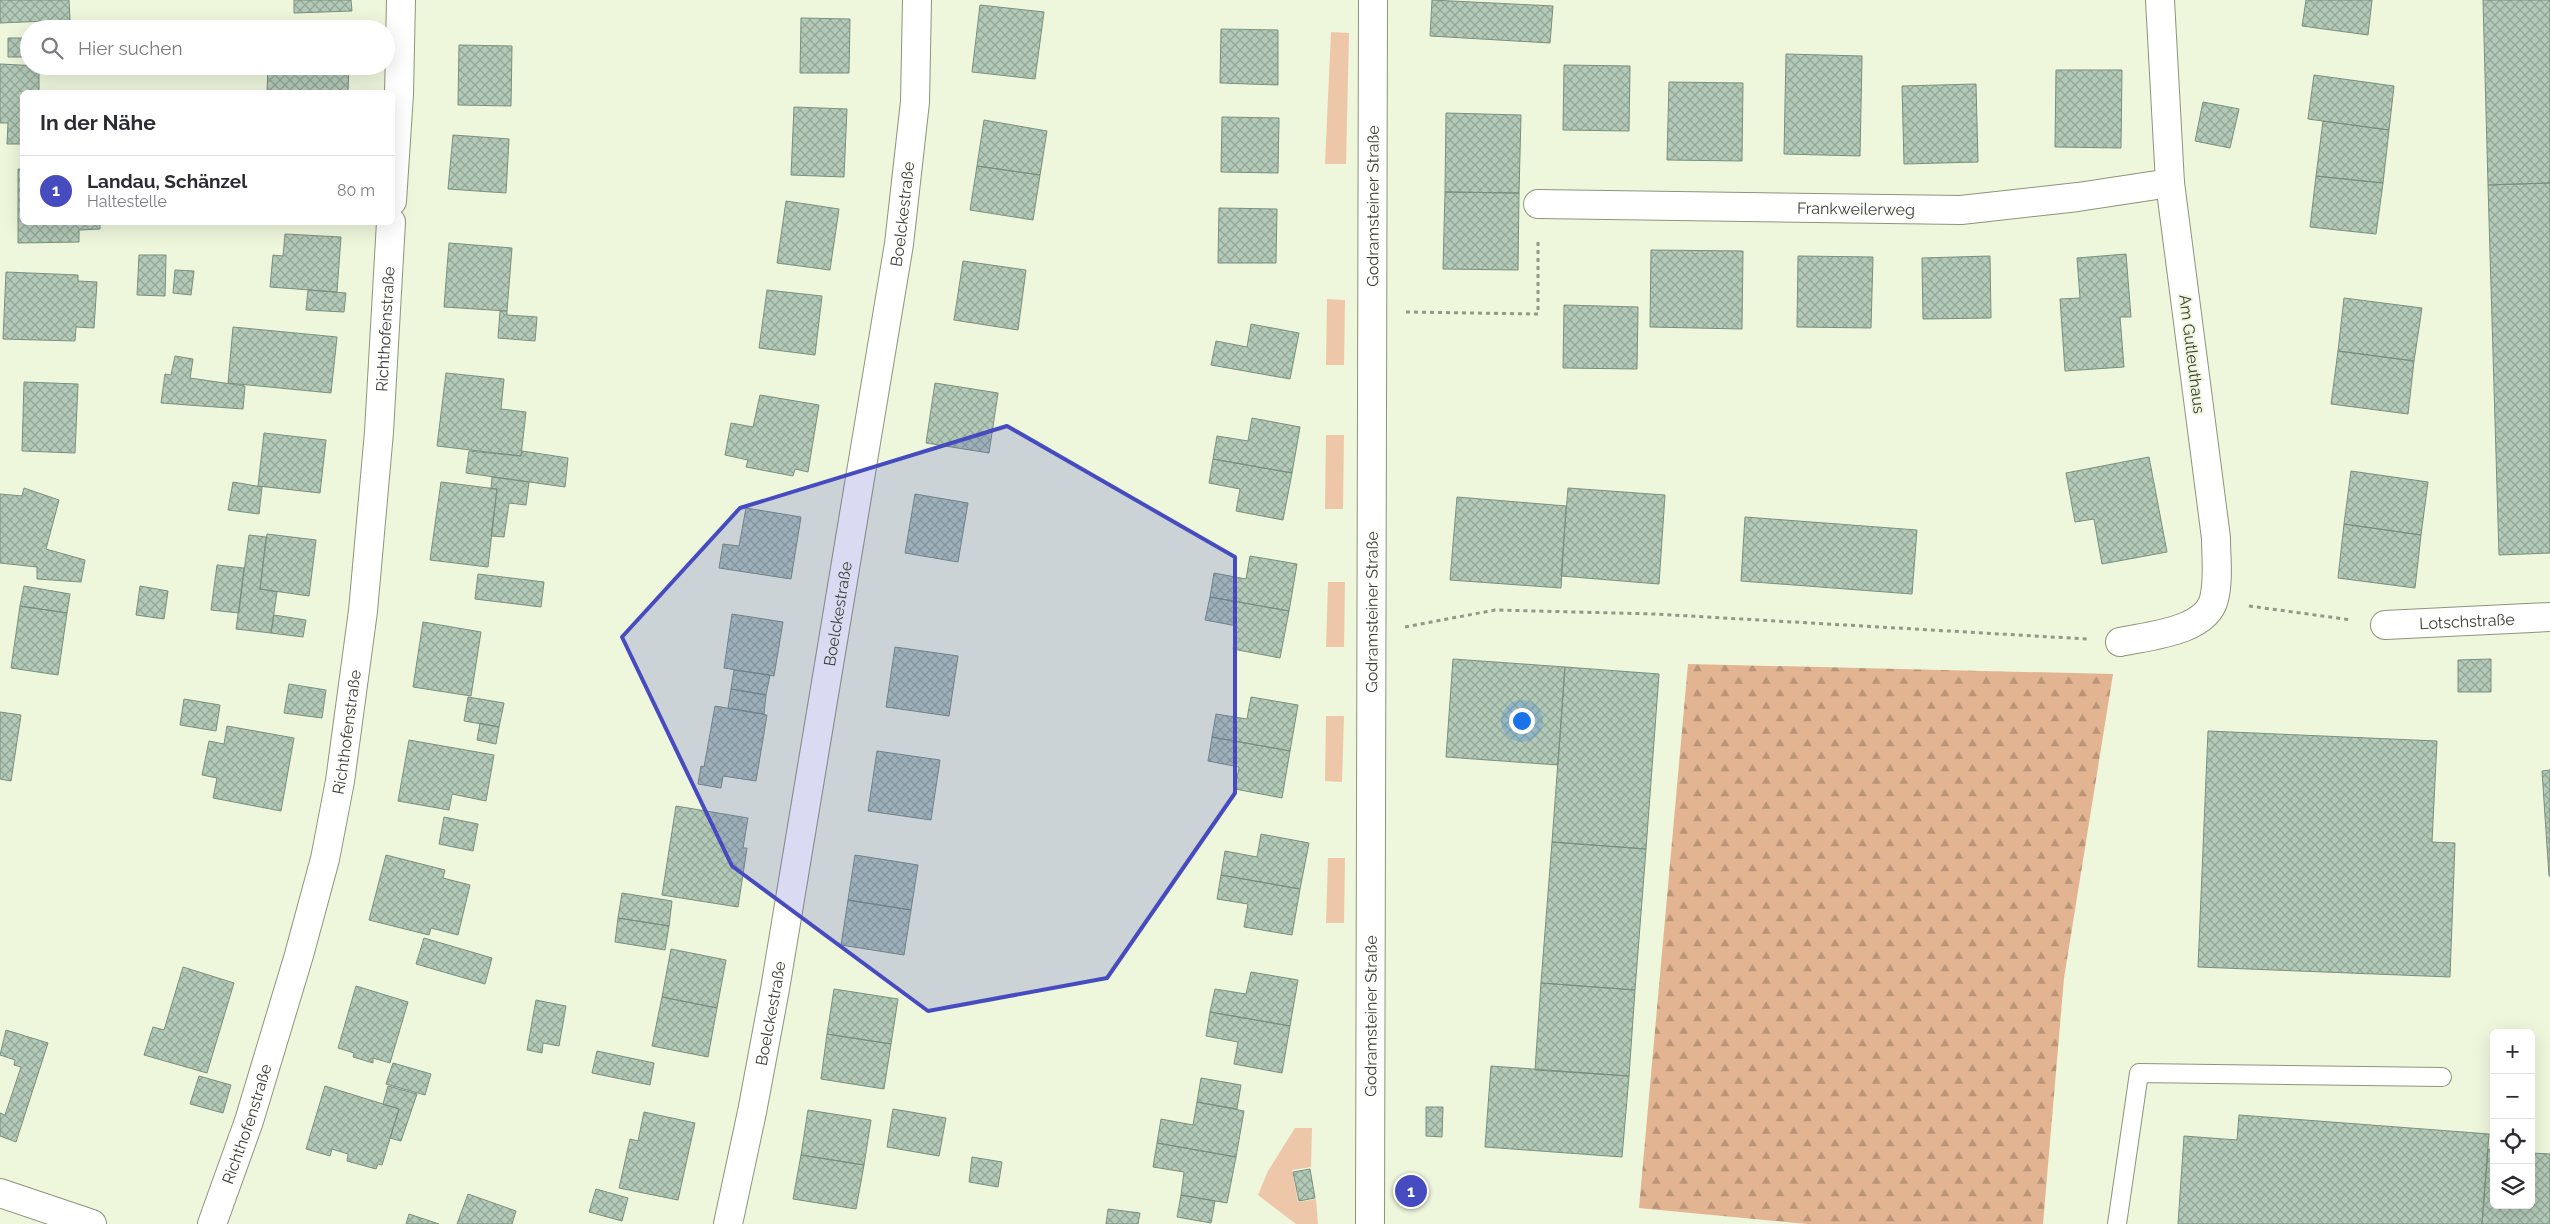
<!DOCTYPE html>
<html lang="de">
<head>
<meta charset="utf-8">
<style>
	:root { --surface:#fff; --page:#f2f2f3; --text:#2b2b33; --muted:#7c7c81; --line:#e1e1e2; --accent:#464bc0 }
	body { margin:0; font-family:Raleway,sans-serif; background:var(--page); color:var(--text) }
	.controls { position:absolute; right:15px; bottom:15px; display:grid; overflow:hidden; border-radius:8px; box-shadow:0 5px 20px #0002 }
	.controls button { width:45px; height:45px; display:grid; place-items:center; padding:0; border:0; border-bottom:1px solid var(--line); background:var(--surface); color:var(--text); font:25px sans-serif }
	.you { position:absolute; left:1521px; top:720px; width:18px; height:18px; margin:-12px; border:4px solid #fff; border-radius:50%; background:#1a73e8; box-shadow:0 0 0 8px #1a73e833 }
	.badge { display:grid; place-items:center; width:32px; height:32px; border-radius:50%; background:var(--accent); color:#fff; font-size:16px; font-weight:700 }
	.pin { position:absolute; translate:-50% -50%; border:2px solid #fff; box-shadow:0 1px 5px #0006 }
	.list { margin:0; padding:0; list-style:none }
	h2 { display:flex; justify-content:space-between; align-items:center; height:65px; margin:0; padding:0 20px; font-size:21px }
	h2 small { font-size:16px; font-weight:400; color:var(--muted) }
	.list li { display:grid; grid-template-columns:32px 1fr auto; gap:15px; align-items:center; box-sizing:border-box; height:70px; padding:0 20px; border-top:1px solid var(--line) }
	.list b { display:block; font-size:19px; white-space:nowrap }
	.list p { margin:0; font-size:16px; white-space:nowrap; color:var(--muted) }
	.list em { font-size:16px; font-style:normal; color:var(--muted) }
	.icon { flex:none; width:28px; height:28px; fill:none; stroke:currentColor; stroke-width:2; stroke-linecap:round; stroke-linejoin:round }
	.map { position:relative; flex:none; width:2550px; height:1224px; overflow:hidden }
	.search { position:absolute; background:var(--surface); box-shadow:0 5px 20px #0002; left:20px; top:20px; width:375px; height:55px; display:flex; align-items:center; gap:12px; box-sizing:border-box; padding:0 18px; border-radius:28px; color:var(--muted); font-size:19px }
	.panel { position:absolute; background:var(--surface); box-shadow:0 5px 20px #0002; left:20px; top:90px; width:375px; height:135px; border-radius:8px }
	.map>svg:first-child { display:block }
</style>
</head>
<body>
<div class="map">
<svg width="2550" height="1224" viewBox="0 0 2550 1224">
	<defs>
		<pattern id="forest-firs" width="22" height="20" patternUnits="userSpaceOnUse" patternTransform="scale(1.25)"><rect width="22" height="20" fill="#e3b491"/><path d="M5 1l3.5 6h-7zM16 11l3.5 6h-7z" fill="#b99477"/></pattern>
		<pattern id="building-cross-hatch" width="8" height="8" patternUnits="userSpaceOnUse" patternTransform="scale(1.25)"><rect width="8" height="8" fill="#b3cab8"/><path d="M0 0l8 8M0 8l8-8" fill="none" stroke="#93a596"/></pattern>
	</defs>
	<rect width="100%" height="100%" fill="#eef6dc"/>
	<!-- forest -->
	<path fill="url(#forest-firs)" d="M1688,664L2113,674L2064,978L2043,1224H1807L1639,1208Z"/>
	<!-- green -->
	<path fill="#eec7a9" d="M1331,32L1349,33L1346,164H1325Z
		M1327,299L1345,300L1344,365H1326Z
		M1326,435H1344L1343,509H1325Z
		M1328,582H1345L1344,647H1326Z
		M1326,716H1344L1342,782L1325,781Z
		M1328,858H1345L1344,923H1326Z
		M1295,1128H1312L1311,1167L1292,1170L1298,1202L1316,1199L1318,1224H1296L1258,1195L1268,1171Z"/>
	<!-- building -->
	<path fill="url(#building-cross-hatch)" stroke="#7a907f" d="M0,0H69L70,20L0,23Z
		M294,0H351L352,11L294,13Z
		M1432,0L1553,6L1550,43L1430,36Z
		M2306,0H2372L2368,35L2302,26Z
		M2483,0H2550V183L2488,185Z
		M980,5L1044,12L1035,79L972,72Z
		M801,18L850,19L849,73H800Z
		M1221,29L1278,30V85L1220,83Z
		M8,38H29V57H8Z
		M459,45L512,46L511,106L458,105Z
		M1786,54L1862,56L1860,156L1784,154Z
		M0,64L39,66V92H22V144H7L8,123H0Z
		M1564,65L1630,66L1629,131L1563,130Z
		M268,66H349L348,92H267Z
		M2056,70H2122L2121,148L2055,147Z
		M2314,75L2394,86L2389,130L2308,119Z
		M1669,82L1743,83L1742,161L1667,160Z
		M1976,84L1978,162L1904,164L1902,86Z
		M2203,102L2239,109L2230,148L2195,141Z
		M794,107L847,109L844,177L791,175Z
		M1446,113L1521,115L1519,193L1445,192Z
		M1222,117L1279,118L1278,173L1221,172Z
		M984,120L1047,131L1040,175L977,166Z
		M2323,121L2389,130L2383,183L2316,176Z
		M453,135L509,139L506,193L448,189Z
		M977,166L1040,175L1033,220L970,210Z
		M18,169H22V222H100V229L79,230V242L18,243Z
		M2316,176L2383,183L2376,234L2310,227Z
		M2550,183V553L2499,555L2488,185Z
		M1445,192L1519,193L1518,270L1443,269Z
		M786,201L839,209L830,270L777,263Z
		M1219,208L1277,209L1276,263H1218Z
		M285,234L341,237L337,292L270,287L273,255L283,256Z
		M449,243L512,248L507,311L444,307Z
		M1651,250L1743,251L1742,329L1650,327Z
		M2126,254L2131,317H2120L2124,367L2065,371L2060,299L2080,298L2077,258Z
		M139,255H166L165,296L137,295Z
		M1798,256L1873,257L1871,328L1797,327Z
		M1990,256L1991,318L1923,319L1922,258Z
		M963,261L1026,270L1018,330L954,320Z
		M175,270L194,271L191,295L173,293Z
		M6,272L78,275V281L97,282L94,328L76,327L75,341L3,339Z
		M308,290L346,293L344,312L306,310Z
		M767,290L822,296L815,355L759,348Z
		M2344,298L2422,308L2414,361L2338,351Z
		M1564,305L1638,307L1637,369L1563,368Z
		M500,311H507V315L537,317L535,341L498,338Z
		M1251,324L1299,333L1290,379L1211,365L1216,341L1247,347Z
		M233,327L337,337L331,393L228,383Z
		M2338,351L2414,361L2408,414L2331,404Z
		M175,356L193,359L190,378L245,386L243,409L161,403L165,374L171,375Z
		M446,373L504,379L501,409L526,412L521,456L437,446Z
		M24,382L78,384L75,453L22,451Z
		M935,383L998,393L989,453L926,443Z
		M760,395L819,405L808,472L795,469L793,476L746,467L748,460L725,455L731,423L753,427Z
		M1252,418L1300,427L1292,473L1213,459L1217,436L1248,441Z
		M264,433L326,440L320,493L258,486Z
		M469,451L521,456L522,451L568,458L565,487L466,473Z
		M2149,457L2167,552L2102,564L2094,519L2075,522L2066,473Z
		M1213,459L1292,473L1283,520L1236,511L1240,489L1209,483Z
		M2351,471L2428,482L2421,535L2344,524Z
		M492,477L529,482L526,505L509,503L504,537L491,536L497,489H491Z
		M233,482L262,487L259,514L228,510Z
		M441,482L497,489L488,567L430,560Z
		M24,488L59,500L46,549L85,560L81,582L37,579V567L0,563V494L22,496Z
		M1568,488L1665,495L1659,584L1561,576Z
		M915,494L968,503L958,562L905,553Z
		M1457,497L1566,506L1561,588L1450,580Z
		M746,508L801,517L791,579L719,568L723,544L739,546Z
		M1745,517L1917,530L1912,594L1741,581Z
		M2344,524L2421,535L2415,588L2338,578Z
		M267,534L316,540L309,596L260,589Z
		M249,535L266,537L260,589L277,592L271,633L236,629Z
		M1250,556L1297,564L1289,611L1210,597L1214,573L1246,579Z
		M217,565L244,568L239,613L211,610Z
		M478,574L544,582L541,607L475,599Z
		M24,586L70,594L67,613L20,606Z
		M140,586L168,591L164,619L136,615Z
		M1210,597L1289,611L1280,658L1233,649L1237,626L1205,620Z
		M20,606L67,613L58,675L11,668Z
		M732,614L783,622L774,676L724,668Z
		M274,615L306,620L303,637L271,633Z
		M423,622L481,632L471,696L413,687Z
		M895,647L958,656L949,716L886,707Z
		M1453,659L1565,667L1558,765L1446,757Z
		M2491,659V692H2458V660Z
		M1565,667L1659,674L1646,849L1552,842Z
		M734,670L770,675L766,695L731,689Z
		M289,684L326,690L322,718L284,713Z
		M731,689L766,695L764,714L728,708Z
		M468,697L504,703L499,727L464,721Z
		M1251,697L1298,705L1290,751L1212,737L1216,714L1247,719Z
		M184,699L220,705L216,731L180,725Z
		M715,706L767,715L756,781L723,776L721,788L698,784L701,766L704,767Z
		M0,712L21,715L11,781L0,779Z
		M480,723L499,727L496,744L477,740Z
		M227,726L294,738L281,811L213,798L217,778L202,775L209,741L224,744Z
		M2208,731L2437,741L2432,842L2455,843L2450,977L2198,967Z
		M1212,737L1290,751L1282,798L1235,789L1239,767L1208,761Z
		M409,740L494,755L486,801L452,794L449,810L398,801Z
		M877,751L940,760L931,820L868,811Z
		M2550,770V876H2549L2542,771Z
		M676,806L748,818L743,848H747L738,907L662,895Z
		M444,817L478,824L473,851L439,844Z
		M1261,834L1309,843L1300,889L1221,875L1225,851L1257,857Z
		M1552,842L1646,849L1635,990L1541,983Z
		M386,855L445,870L443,878L470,885L458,935L431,928L429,935L369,920Z
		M855,855L918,865L911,910L848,900Z
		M1221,875L1300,889L1292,935L1244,927L1248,904L1217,899Z
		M622,893L672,901L669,926L618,918Z
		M848,900L911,910L904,955L841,945Z
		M618,918L669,926L665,950L615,942Z
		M424,938L492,958L485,984L416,964Z
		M671,949L726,960L717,1008L662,997Z
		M183,967L234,983L207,1073L144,1055L153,1027L164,1030Z
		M1251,972L1298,980L1290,1026L1210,1012L1215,989L1246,994Z
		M1541,983L1635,990L1629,1076L1535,1070Z
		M356,986L408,1002L390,1063L373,1058V1063L353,1057L354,1053L338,1048Z
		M834,989L898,999L891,1044L827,1034Z
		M662,997L717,1008L708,1057L652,1046Z
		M536,1000L566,1006L559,1046L543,1043L542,1053L527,1050Z
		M1210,1012L1290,1026L1282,1073L1234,1064L1238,1042L1206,1036Z
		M6,1030L48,1043L16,1142L0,1136V1113L5,1115L21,1067L14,1065L15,1060L0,1055Z
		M827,1034L891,1044L884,1089L821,1079Z
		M597,1051L654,1063L650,1085L592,1073Z
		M393,1063L431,1074L425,1095L386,1084Z
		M1491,1066L1629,1076L1622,1157L1485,1147Z
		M199,1076L231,1085L223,1113L190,1104Z
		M1201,1078L1241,1085L1237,1109L1197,1102Z
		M325,1086L399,1109L382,1165L378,1164L376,1169L347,1161L348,1154L332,1149L330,1156L306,1149Z
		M388,1086L417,1094L401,1141L390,1138L399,1109L383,1104Z
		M1197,1102L1244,1111L1236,1157L1157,1143L1161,1119L1193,1125Z
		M1426,1107H1443L1442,1137L1426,1136Z
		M893,1109L946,1118L939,1156L887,1147Z
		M808,1110L871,1120L864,1165L801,1155Z
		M644,1112L695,1123L678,1200L619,1188L630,1139L638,1141Z
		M2239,1115L2489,1134L2482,1224H2178L2184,1136L2237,1140Z
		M1157,1143L1236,1157L1227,1203L1181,1195L1184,1172L1153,1167Z
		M2488,1149L2494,1150V1205H2531V1153L2550,1154V1224H2482Z
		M801,1155L864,1165L856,1209L793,1199Z
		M972,1157L1002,1162L998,1187L969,1182Z
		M1310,1169L1315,1198L1299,1201L1293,1172Z
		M596,1189L628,1198L622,1221L589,1212Z
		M468,1194L516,1211L512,1224H457Z
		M1181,1195L1215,1201L1211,1223L1177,1217Z
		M1108,1209L1140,1213L1138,1224H1106Z
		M409,1214L439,1224H406Z"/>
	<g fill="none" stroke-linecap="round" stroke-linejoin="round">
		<defs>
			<path id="service" d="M2117,1224L2139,1073L2442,1077"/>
			<g id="minor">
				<path d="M392,201L399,94L401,0"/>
				<path id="s1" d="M1538,204L1961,210L2078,197L2170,183"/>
				<path id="s2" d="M2385,625L2550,617"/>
				<path d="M2120,642C2147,636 2206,632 2214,599C2219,579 2216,558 2216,538L2170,183L2160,0"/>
				<path d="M0,1193L92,1224"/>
				<path id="s3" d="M212,1224L249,1121L299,955L325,859L340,781L363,611L379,432L391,222"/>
				<path id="s4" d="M728,1224L752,1112L775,989L899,244L915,102L917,0"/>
			</g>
			<g id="tertiary">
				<path id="s5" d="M1370,1224L1373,0"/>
			</g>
		</defs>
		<!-- service casing -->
		<use href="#service" stroke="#8d947b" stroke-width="20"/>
		<!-- minor casing -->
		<use href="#minor" stroke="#8d947b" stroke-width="30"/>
		<!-- tertiary casing -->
		<use href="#tertiary" stroke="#8d947b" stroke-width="30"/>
		<!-- path -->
		<path stroke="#939887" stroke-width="3" stroke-dasharray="4 4" stroke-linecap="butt" d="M1406,312L1538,314V238
			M2249,606L2352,620
			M1405,627L1495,610L1655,614L2087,639"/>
		<!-- service -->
		<use href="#service" stroke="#fff" stroke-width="18"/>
		<!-- minor -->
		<use href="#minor" stroke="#fff" stroke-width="28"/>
		<!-- tertiary -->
		<use href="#tertiary" stroke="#fff" stroke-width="28"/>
	</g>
	<!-- marked area -->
	<path fill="#464bc0" fill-opacity="0.2" stroke="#464bc0" stroke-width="4" stroke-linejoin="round" d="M1007,426L1235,557V793L1107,978L928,1011L732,866L622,637L740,508Z"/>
	<g text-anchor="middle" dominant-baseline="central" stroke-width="4" stroke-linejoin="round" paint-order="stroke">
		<!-- street labels -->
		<g font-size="16" fill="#3b3e34" stroke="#eef6dc">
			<text stroke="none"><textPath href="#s5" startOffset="1018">Godramsteiner Straße</textPath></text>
			<text stroke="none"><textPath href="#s1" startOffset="318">Frankweilerweg</textPath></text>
			<text stroke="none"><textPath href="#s4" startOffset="1025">Boelckestraße</textPath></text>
			<text stroke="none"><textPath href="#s3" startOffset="916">Richthofenstraße</textPath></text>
			<text transform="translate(2192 354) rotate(83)">Am Gutleuthaus</text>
			<text stroke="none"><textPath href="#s5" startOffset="612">Godramsteiner Straße</textPath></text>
			<text stroke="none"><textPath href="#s4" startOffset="620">Boelckestraße</textPath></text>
			<text stroke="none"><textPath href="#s2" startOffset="82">Lotschstraße</textPath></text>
			<text stroke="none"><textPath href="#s3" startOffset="511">Richthofenstraße</textPath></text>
			<text stroke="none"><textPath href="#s4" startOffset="215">Boelckestraße</textPath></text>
			<text stroke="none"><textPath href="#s5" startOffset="208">Godramsteiner Straße</textPath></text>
			<text stroke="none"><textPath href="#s3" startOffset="106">Richthofenstraße</textPath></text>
		</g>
	</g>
</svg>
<div class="controls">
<button>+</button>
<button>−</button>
<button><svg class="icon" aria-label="locate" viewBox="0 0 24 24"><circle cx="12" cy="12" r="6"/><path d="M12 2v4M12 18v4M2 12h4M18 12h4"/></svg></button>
<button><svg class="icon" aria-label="layers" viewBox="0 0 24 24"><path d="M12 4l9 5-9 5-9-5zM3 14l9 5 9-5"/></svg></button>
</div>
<div class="you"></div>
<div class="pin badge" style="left:1411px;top:1191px">1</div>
<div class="search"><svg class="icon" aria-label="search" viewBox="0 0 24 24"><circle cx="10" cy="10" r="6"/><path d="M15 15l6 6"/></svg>Hier suchen</div>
<section class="panel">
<h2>In der Nähe<small></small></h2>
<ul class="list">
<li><span class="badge">1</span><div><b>Landau, Schänzel</b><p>Haltestelle</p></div><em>80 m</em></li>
</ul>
</section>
</div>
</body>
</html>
